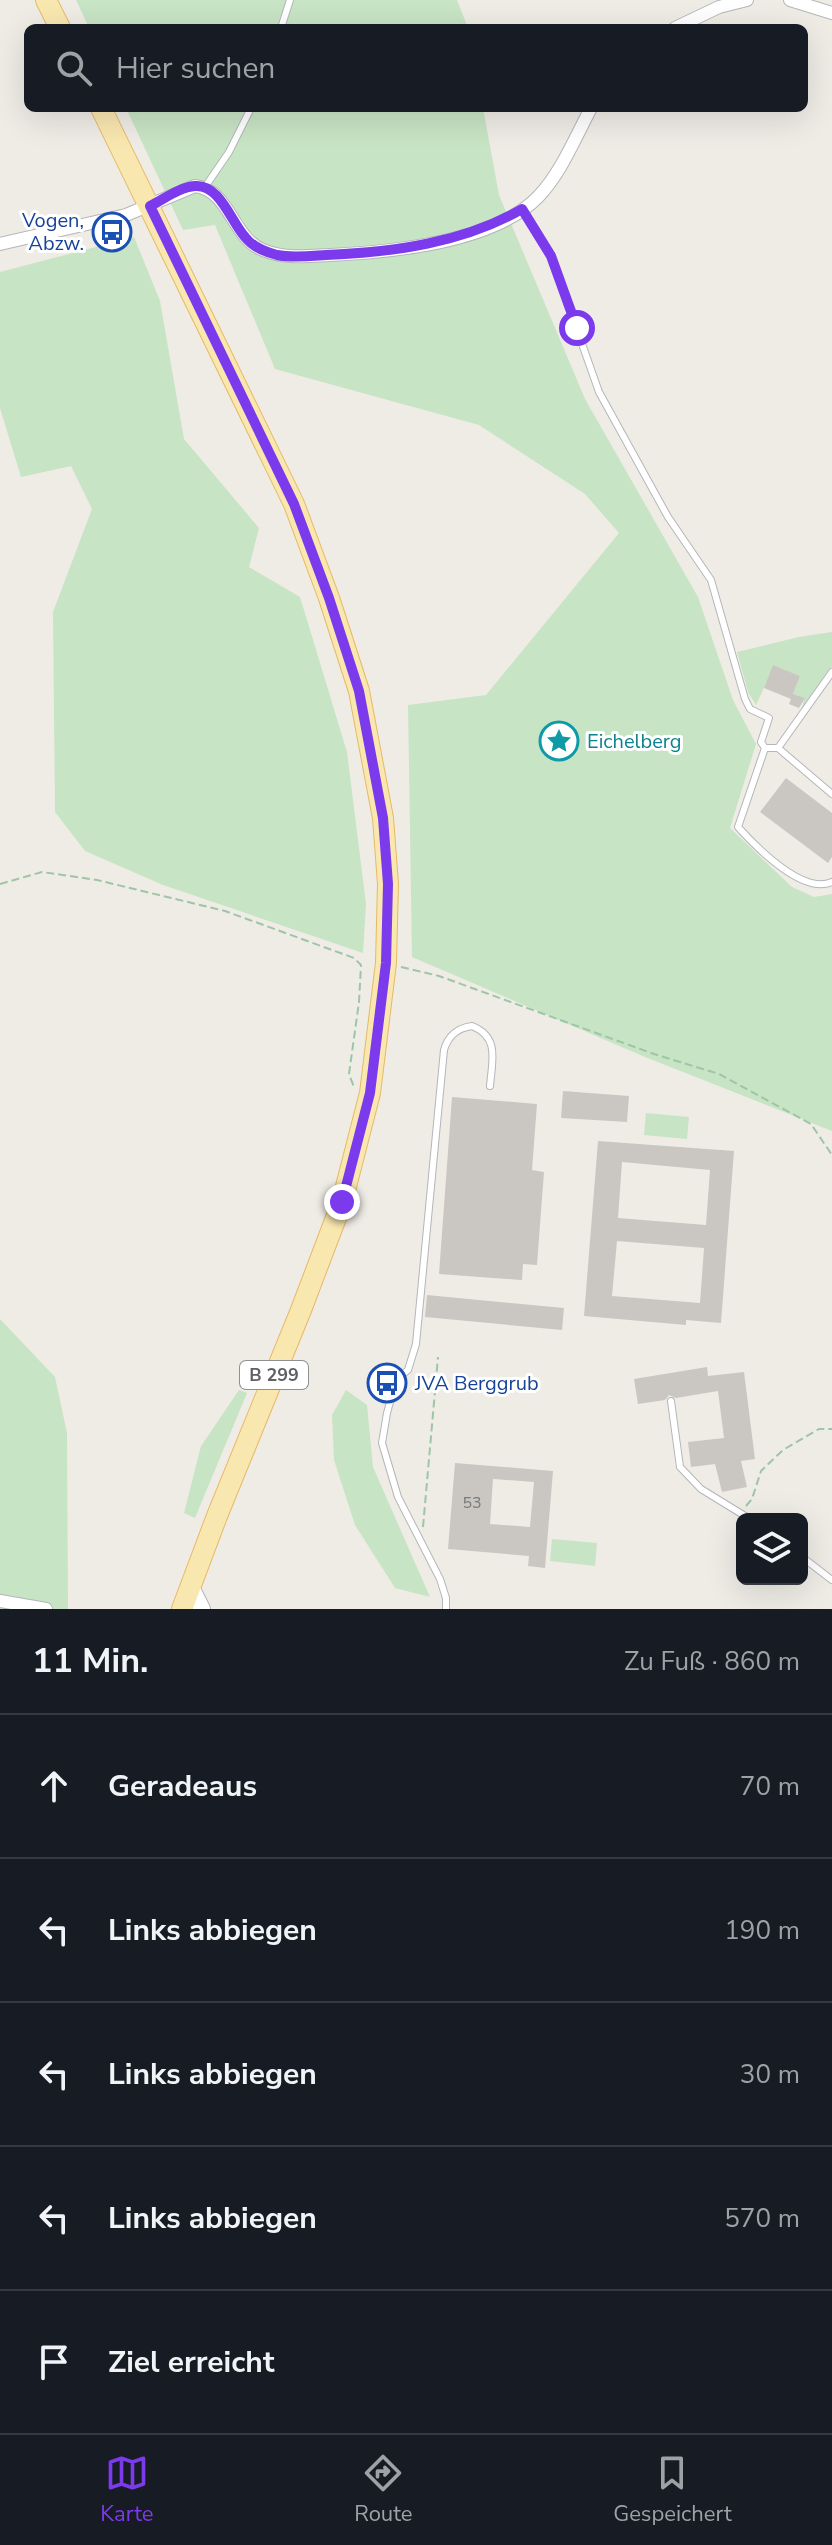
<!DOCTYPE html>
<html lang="de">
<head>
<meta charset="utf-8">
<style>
	:root { --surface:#171b24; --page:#20242c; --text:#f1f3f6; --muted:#9ea1a6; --line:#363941; --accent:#7c3aed }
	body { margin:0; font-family:"Nunito Sans",sans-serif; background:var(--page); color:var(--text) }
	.controls { position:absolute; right:24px; bottom:24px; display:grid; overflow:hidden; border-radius:12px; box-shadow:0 8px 32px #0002 }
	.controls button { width:72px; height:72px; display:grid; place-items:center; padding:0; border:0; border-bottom:2px solid var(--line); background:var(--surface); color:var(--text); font:40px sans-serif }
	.stop { position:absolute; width:24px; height:24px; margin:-18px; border:6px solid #7c3aed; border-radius:50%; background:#fff }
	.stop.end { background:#7c3aed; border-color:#fff; box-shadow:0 2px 8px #0008 }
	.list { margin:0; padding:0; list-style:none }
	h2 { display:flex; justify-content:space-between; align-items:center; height:104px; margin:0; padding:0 32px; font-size:34px }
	h2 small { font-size:26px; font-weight:400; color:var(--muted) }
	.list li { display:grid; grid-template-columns:52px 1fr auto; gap:24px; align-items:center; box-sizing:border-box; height:144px; padding:0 32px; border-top:2px solid var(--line) }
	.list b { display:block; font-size:30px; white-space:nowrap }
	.list em { font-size:26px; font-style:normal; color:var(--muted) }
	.icon { flex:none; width:44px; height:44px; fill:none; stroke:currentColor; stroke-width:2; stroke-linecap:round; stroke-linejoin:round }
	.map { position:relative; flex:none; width:832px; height:1609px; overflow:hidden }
	.search { position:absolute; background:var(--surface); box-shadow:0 8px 32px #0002; left:24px; right:24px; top:24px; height:88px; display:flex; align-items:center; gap:20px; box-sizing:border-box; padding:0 28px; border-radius:12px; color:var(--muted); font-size:30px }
	.sheet { height:824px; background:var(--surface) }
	nav { display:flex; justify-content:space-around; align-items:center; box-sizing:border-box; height:112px; border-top:2px solid var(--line); background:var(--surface); font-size:22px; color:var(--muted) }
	nav a { display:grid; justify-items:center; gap:4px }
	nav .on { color:var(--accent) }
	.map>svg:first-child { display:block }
</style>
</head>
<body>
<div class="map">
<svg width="832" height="1609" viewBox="0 0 832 1609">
	<rect width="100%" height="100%" fill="#efece6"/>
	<!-- green -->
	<path fill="#c7e4c4" d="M76,0H457L468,28H89Z
		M126,108H483L499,195L585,399L698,597L733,700L756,744L730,828L792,887L814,897L832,894V1131L645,1057L412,957L408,705L486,695L619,533L585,494L479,425L275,369L215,225L183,230Z
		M134,237L160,301L184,439L259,528L249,567L300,597L347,752L366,904L363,953L163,885L85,851L55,812L53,612L92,509L71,466L21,477L0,408V272Z
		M832,632V666L802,709L804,698L793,694L800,676L774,666L756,705L748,692L737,652L799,637Z
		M646,1113L689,1117L687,1139L644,1135Z
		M0,1319L55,1377L67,1433L68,1609H0Z
		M239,1390L247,1393L195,1518L184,1513L201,1446Z
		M346,1390L367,1405L373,1467L430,1597L395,1588L355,1525L334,1460L332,1415Z
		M552,1539L597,1543L595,1566L550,1561Z"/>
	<!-- building -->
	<path fill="#cac7c2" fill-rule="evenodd" d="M773,665L800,676L793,694L805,698L799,708L789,704L791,699L764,688Z
		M786,778L832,813V857L828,863L760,812Z
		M563,1091L629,1096L627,1122L561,1118Z
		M452,1097L537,1104L532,1170L544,1172L537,1265L523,1264L522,1280L439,1274Z
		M598,1141L734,1151L721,1323L686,1320V1325L584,1316ZM622,1162L710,1170L706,1225L618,1218ZM617,1241L704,1248L700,1303L612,1296Z
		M427,1295L564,1308L562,1330L425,1317Z
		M707,1367L708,1376L744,1372L755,1459L741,1461L747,1487L722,1492L715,1464L691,1467L688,1442L724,1438L718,1391L676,1398L669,1395L665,1400L638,1404L634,1379Z
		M455,1463L553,1471L545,1568L528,1566L529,1556L448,1549ZM493,1479L534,1482L530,1527L490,1524Z"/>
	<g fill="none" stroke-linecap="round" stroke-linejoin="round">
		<defs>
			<path id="service" d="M281,28L290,0
				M205,187L229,152L251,108
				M522,209L551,256L599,392L668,517L711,580L745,699L750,709L769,718L761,742L765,748H778L832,672
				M765,748L738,827C757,848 803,895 832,882
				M778,748L832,794
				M671,1401L680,1467L701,1489L750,1519
				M802,1557L832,1580
				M446,1609V1598L440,1579L398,1497L382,1443L387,1413L393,1391L402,1375L408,1370L416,1344L444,1050C448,1036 457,1028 472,1026C500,1037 492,1061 490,1086"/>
			<path id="minor" d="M790,0L832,13
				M675,28L719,7L747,0
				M0,244L126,215L195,186C230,190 232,238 263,250C285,259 307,256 330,255C391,252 493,243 538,197C561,173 575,138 591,108
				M0,1601L46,1609"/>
			<path id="tertiary" d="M190,1585L202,1609"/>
			<path id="primary" d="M46,0L60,28
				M101,108L294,504L329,598L359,691L383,818L388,884L386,963L370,1093L342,1202L301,1310L217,1516L182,1609"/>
		</defs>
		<!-- service casing -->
		<use href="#service" stroke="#b3b6ba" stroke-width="8"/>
		<!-- minor casing -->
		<use href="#minor" stroke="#b3b6ba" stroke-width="14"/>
		<!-- tertiary casing -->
		<use href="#tertiary" stroke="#b3b6ba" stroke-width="18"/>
		<!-- primary casing -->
		<use href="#primary" stroke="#e8b866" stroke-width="22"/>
		<!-- path -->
		<path stroke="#9ec5a6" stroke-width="2" stroke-dasharray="8 4" stroke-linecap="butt" d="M0,884L42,872L97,880L225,911L354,958L361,965L359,1002L349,1074L354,1087
			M401,967L439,976L654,1054L719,1074L811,1124L832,1155
			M746,1506L752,1499L761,1471L783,1450L819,1429H832
			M423,1527L438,1357"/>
		<!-- service -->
		<use href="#service" stroke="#fff" stroke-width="6"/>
		<!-- minor -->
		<use href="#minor" stroke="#fff" stroke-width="12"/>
		<!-- tertiary -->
		<use href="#tertiary" stroke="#fff" stroke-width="16"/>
		<!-- primary -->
		<use href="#primary" stroke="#f9e7b0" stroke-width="20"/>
	</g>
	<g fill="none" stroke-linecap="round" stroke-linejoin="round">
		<!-- route -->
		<path stroke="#7c3aed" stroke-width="10" d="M342,1202L370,1093L386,963L388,884L383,818L359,691L329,598L294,504L150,206C164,199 180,187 195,186C220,184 231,222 245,237C252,246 265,252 277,255C292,258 310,256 326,255C394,252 463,243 522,209L551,256L577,328"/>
	</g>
	<!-- icons -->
	<defs>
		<symbol id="bus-ring" viewBox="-11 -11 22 22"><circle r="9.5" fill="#fff" stroke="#1a4fb4" stroke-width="1.5"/><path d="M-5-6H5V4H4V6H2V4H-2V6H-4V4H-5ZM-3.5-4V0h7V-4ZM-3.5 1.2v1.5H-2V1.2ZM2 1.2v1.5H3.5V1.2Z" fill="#1a4fb4"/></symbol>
		<symbol id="sight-ring" viewBox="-11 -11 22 22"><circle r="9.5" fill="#fff" stroke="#0f9aa8" stroke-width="1.5"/><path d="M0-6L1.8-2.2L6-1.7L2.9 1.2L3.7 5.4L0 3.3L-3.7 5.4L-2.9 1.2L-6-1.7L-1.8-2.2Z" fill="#0f9aa8"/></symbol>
	</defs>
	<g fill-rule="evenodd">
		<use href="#bus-ring" x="90" y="210" width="44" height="44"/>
		<use href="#sight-ring" x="537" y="719" width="44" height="44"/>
		<use href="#bus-ring" x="365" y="1361" width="44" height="44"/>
	</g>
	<g text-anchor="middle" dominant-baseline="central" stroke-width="6" stroke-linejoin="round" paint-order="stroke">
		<!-- number labels -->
		<g font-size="16" fill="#787a7c">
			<text x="472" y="1503">53</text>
		</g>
		<!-- shield labels -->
		<rect fill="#fff" stroke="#8e9093" stroke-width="2" x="240" y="1361" width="68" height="28" rx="6"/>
		<g font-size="18" font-weight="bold" fill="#5d6165">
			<text x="274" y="1375">B 299</text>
		</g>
		<!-- transit labels -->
		<g font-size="20" fill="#164399" stroke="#fff" text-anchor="end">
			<text x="84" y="220">Vogen,<tspan x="84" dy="23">Abzw.</tspan></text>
			<text x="415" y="1383" text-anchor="start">JVA Berggrub</text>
		</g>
		<!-- culture labels -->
		<g font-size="20" fill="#0d838f" stroke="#fff" text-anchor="start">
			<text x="587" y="741">Eichelberg</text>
		</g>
	</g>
</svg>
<div class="controls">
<button><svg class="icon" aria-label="layers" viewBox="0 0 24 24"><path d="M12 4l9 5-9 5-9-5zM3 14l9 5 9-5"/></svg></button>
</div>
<div class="stop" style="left:577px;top:328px"></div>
<div class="stop end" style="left:342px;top:1202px"></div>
<div class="search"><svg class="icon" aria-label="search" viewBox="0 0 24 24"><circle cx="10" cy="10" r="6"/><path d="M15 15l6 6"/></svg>Hier suchen</div>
</div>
<section class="sheet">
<h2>11 Min.<small>Zu Fuß · 860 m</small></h2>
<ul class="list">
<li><svg class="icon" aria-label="ahead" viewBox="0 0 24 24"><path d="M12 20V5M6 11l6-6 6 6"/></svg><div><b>Geradeaus</b></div><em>70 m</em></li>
<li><svg class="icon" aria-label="left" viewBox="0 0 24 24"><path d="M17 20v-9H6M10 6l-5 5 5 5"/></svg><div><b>Links abbiegen</b></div><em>190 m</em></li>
<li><svg class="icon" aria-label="left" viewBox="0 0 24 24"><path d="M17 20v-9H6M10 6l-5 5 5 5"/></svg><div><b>Links abbiegen</b></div><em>30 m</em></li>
<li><svg class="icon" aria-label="left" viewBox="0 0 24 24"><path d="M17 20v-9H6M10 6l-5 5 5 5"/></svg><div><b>Links abbiegen</b></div><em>570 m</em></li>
<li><svg class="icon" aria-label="arrive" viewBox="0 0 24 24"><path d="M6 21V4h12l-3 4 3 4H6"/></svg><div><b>Ziel erreicht</b></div></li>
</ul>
</section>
<nav>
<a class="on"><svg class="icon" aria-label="map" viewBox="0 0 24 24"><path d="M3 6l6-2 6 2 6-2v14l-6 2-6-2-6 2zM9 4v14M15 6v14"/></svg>Karte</a>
<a><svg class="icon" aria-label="directions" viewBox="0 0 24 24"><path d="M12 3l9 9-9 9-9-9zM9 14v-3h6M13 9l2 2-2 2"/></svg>Route</a>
<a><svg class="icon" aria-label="saved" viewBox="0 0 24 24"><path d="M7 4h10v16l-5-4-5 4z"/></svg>Gespeichert</a>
</nav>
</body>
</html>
